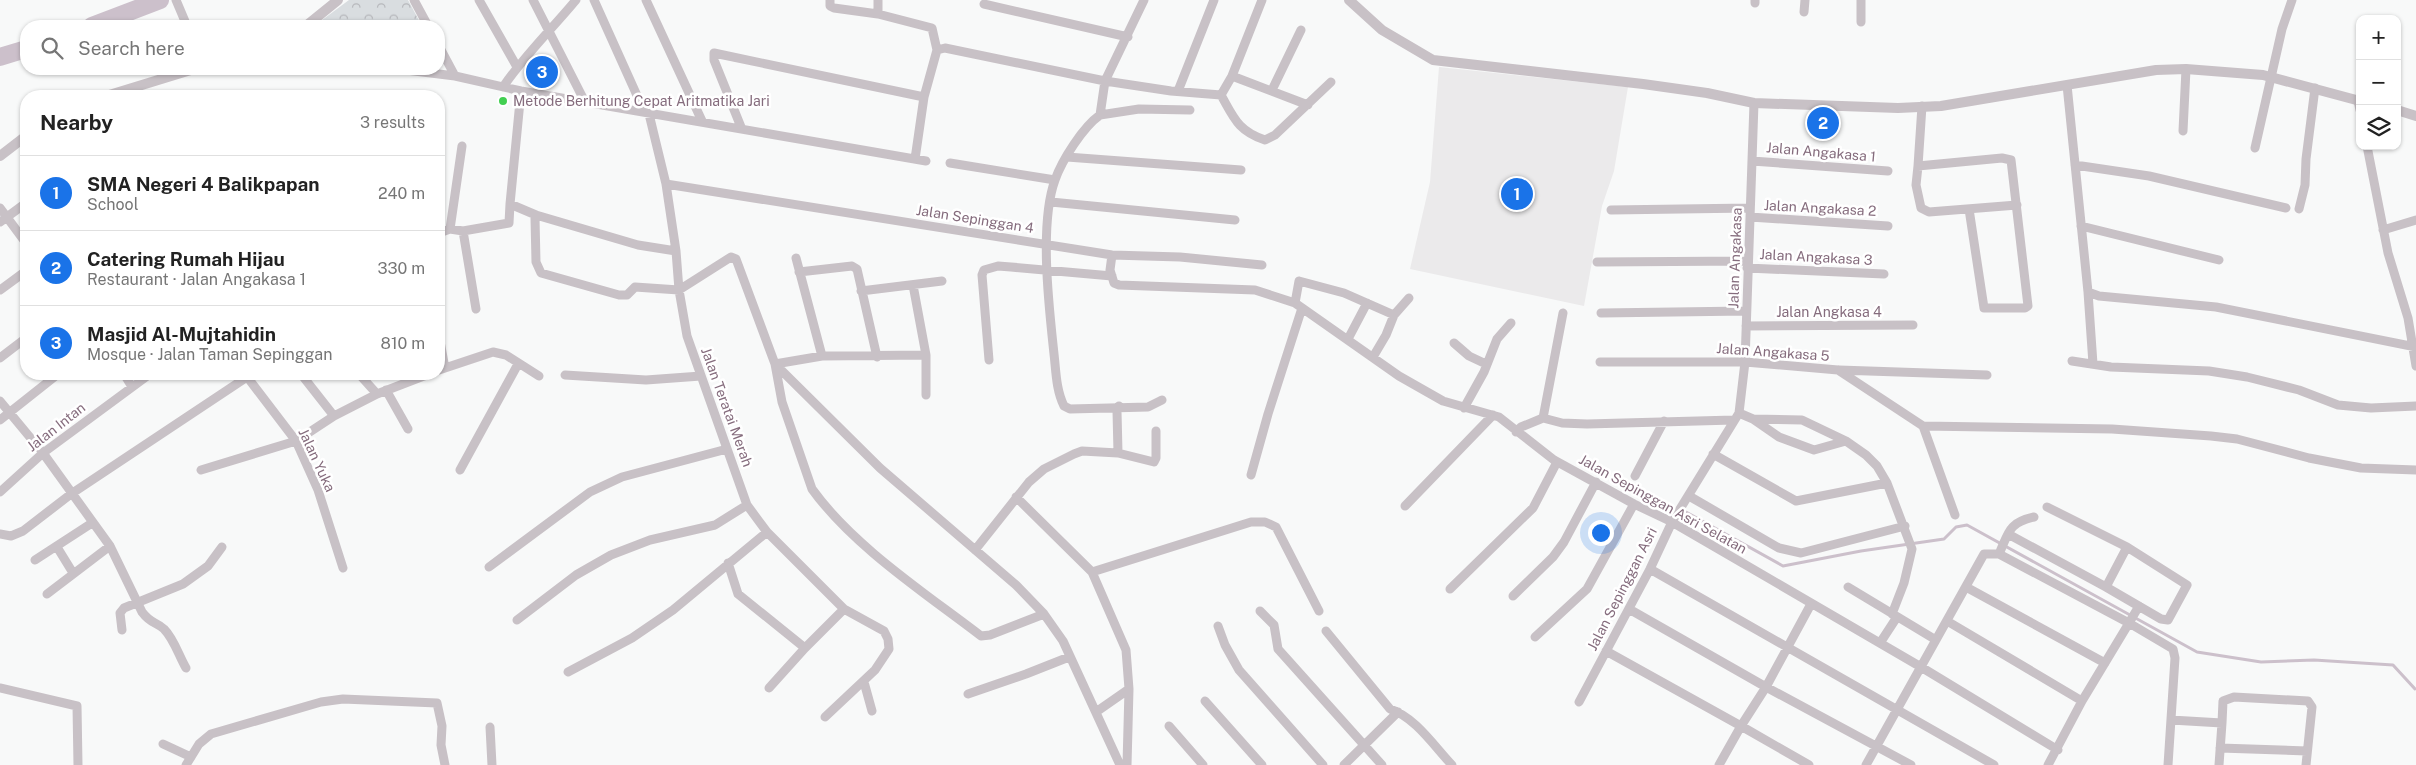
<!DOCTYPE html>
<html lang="en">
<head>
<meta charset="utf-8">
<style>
	:root { --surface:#fff; --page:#f6f6f6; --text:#222; --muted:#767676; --line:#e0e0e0; --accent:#1a73e8 }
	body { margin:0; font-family:"Public Sans",sans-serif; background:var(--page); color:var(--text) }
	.controls { position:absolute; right:15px; top:15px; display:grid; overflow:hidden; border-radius:10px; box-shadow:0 1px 4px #0004 }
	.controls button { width:45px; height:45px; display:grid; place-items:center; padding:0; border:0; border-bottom:1px solid var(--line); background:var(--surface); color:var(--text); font:25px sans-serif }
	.you { position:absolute; left:1600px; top:532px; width:18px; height:18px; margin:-12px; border:4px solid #fff; border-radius:50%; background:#1a73e8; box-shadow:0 0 0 8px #1a73e833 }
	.badge { display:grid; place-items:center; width:32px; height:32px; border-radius:50%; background:var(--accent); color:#fff; font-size:16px; font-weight:700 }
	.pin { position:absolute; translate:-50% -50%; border:2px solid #fff; box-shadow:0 1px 5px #0006 }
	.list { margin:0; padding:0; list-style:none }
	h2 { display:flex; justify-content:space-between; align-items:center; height:65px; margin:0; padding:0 20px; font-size:21px }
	h2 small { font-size:16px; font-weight:400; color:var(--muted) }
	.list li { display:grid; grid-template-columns:32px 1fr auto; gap:15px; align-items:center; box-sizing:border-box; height:75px; padding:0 20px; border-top:1px solid var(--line) }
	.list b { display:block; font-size:19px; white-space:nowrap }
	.list p { margin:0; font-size:16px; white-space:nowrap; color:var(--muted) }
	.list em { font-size:16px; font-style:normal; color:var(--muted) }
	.icon { flex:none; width:28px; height:28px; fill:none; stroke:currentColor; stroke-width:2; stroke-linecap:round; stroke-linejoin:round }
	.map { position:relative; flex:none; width:2416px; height:765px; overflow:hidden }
	.search { position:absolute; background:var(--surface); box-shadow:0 1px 4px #0004; left:20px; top:20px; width:425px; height:55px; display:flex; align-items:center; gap:12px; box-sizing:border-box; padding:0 18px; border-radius:20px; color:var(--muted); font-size:19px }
	.panel { position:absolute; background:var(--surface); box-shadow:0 1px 4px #0004; left:20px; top:90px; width:425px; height:290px; border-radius:20px }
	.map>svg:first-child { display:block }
</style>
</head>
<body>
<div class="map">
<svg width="2416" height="765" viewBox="0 0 2416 765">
	<defs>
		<pattern id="park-crowns" width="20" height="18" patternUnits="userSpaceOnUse" patternTransform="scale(1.25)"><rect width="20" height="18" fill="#d9dde0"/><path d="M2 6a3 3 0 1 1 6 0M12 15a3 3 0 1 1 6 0" fill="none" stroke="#b6b7bb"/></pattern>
	</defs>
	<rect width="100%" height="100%" fill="#f8f9f9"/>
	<!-- built -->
	<path fill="#ebeaeb" d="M1439,67L1628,87L1614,171L1602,206L1584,306L1410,269L1430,182Z"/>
	<!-- park -->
	<path fill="url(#park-crowns)" d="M349,0H408L422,26H314Z"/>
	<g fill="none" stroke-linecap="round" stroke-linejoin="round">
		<!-- stream -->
		<path stroke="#ccc0cb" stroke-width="3" d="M1686,512L1783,566L1861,551L1944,539L1956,527L1967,525L2197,652L2261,662L2314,660L2393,665L2415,689"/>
		<!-- river -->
		<path stroke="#ccc0cb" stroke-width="18" d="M92,26L160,0
			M0,57L26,49"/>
		<!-- minor -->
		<path stroke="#c8c1c6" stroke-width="9" d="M176,0L187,26
			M414,0L428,26
			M479,0L517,67
			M533,0L585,102
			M594,0L644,111
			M646,0L702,121
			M830,0V6L834,8L878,14
			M878,0V14L932,28L937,50
			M1861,0V22
			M1755,3V0
			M984,4L1128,37
			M1804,12L1805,0
			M439,46L455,76
			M398,69L455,76L521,91L926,161
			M1232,76L1308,105
			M2067,85L2088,292L2099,296L2216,307L2416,347
			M503,87C524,56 552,29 576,0
			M1272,90L1301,30
			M521,91L510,204L536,215
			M1178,91L1214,0
			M1221,95L1232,76L1262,0
			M2358,100L2360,110
			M1922,106L1918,166L2002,158L2011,160L2028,306L2025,308H1984L1969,209
			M649,114L666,184L676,251L679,290L687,336L747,505L767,532L844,609L884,631L888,639L889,649L875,670L825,717
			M1100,115L1139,109L1190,110
			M741,127L714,60V53L924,97
			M2183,131L2186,69
			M2367,146L2388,253L2408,318L2416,366
			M2255,148L2282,29L2292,0
			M1067,157L1241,170
			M915,159L924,97L937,50L945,48L1105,81L1144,0
			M1752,161L1888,171
			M950,163L1055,180
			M2075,165L2149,176L2286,208
			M1918,166L1916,185L1921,208L1929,212L2017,205
			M666,184L1112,255L1180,257L1262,265
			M1051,202L1235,220
			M0,208L26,243
			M2299,209L2305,185L2306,159L2315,88
			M1611,210L1750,208
			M1750,217L1888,226
			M0,222L26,203
			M2081,226L2219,260
			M450,229L462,146
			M2383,230L2416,220
			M463,231L476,309
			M439,233L450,229L463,231L509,223L510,204
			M676,251L638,245L536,215L535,218L536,262L541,273L619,295H627L635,287L679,290L731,257L736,259L775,364L880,468L1016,585L1044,614L1063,641L1120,765
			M1112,255L1110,270L1114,283L1119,285L1255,290L1295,303L1399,376L1443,401L1499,417L1554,460L1634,504L1672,522L1921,667L2058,750
			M796,258L822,356
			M1597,262L1748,261
			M1747,268L1884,274
			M799,272L852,266L857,269L877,357
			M913,285L926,355V395
			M0,290L26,271
			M861,291L942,281
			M2088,292L2093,364
			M1295,303L1299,281L1344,293L1394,315
			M1601,313L1746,311
			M1746,326L1913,325
			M439,336L445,368
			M1348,339L1367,303
			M1454,343L1469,356L1486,364
			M926,355L822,356L775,364L782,402L812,489C853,546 925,593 981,636L990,635L1044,614
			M1373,357L1386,335L1394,315L1409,298
			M0,358L26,338
			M989,360L982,275L984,270L998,266L1011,267L1112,276
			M2072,361L2111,367L2209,371L2247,377L2299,390L2338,405L2371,408L2416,406
			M1600,362H1745L1838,370L1923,426L1955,515
			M439,370L493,352L506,355L539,376
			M1839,370L1987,375
			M124,374L132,387
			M245,374L296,441L318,490L343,568
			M301,374L334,416
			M359,374L377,394
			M565,375L646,380L701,376
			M386,390L408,429
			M1162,400L1148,407L1070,409L1064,406C1056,390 1056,371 1054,354C1049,307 1039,224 1055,180C1062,160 1083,127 1100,115L1105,81L1171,91L1221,95C1234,118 1238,131 1265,140L1275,135L1331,82
			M0,401L43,453L110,546L142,612C151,624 155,621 164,629C174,639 179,656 186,668
			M1464,408L1484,372L1497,339L1511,323
			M1739,413L1753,419L1802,420L1846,441L1866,455L1877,466L1887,483L1912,549L1904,583L1892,614
			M1543,418L1563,313
			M1753,419L1779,437L1814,450L1846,441
			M0,420L58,374
			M1923,426L2112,429L2211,436L2237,439L2309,458L2361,468L2416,470
			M1516,432L1521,427L1543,418L1562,423L1587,424L1734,420
			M1118,453L1117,411L1119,406
			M1713,454L1796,501L1887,483
			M201,470L296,441L334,416L377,394L429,374
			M460,470L518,364
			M1251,475L1268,414L1302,308
			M1635,476L1664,421
			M0,492L43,453L150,374
			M1689,496L1779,548L1801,553L1905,526
			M1016,497L1092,572L1251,522H1265L1276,527L1319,611
			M1405,506L1493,415
			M2047,507L2127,547
			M0,534L11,536L23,531L71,494L247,377
			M2008,534L2106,587
			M57,547L73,573
			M2127,547L2187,585L2168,620L2161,619L2106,587Z
			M975,550L1029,482L1044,469L1074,454L1082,451L1118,453L1154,462L1156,458V431
			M1999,554C2009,532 2008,523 2034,517
			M35,560L92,523
			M728,563L738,594L805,648
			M489,567L590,492L622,477L727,449
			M1650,569L1994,765
			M1092,572L1126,650L1129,689L1127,765
			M1848,587L1936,640
			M1966,587L2105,663
			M1450,589L1533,508L1557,462
			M47,594L110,546
			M1513,596L1553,557L1564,542L1596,482
			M2139,606L2129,623L2173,649L2175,658L2168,765
			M1629,609L1766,687L1911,765
			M1260,611L1274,625L1278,649L1382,765
			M517,620L576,575L611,555L650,540L715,525L747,505
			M1947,621L2082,701
			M1218,626L1225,645L1239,670L1323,765
			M122,630L120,613L124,608L183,584L208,566L222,547
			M1326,631L1390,709C1415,717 1434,746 1452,765
			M1535,637L1587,589L1634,504
			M1880,643L1897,617
			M1606,651L1741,726L1766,687L1811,604
			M568,672L632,638L673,610L767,532
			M864,682L872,711
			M0,688L77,706L78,765
			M769,688L805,648L844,609
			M968,694L1026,674L1069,657
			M1205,701L1262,765
			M1579,702L1650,569L1672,522L1739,413L1745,362L1754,103
			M1096,712L1129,689
			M2171,720L2222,723L2223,701L2234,697L2308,701L2312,707L2306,765
			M1169,726L1203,765
			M490,727L492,765
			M163,744L191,757
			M2220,748L2307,751
			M186,765L199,744L211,734L321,702L343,699L437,703L442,726L441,745L445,765
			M1344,765L1398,712
			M1719,765L1741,726L1809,765
			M1866,765L1984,554H1999L2129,623L2082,701L2048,765
			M2219,765L2222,723"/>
		<!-- tertiary -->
		<path stroke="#c8c1c6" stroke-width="10" d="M1349,0L1382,30L1433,60L1643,84L1707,93L1754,103L1898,108L1941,106L2156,70L2186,69L2263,75L2360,101
			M306,26L338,0
			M106,96L194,69
			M2397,110L2416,116
			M0,156L26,136"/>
	</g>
	<!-- markers -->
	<circle fill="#42cf51" stroke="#fff" stroke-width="2" cx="503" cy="101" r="5"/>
	<g text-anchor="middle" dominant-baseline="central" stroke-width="5" stroke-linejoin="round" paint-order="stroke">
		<!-- poi labels -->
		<g font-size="14" fill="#856c7d" stroke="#fff" text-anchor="start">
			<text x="513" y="101">Metode Berhitung Cepat Aritmatika Jari</text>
		</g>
		<!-- street labels -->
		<g font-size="14" fill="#856c7d" stroke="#fff">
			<text transform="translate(1821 152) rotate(5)">Jalan Angakasa 1</text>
			<text transform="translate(1820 208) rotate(3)">Jalan Angakasa 2</text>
			<text transform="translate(975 219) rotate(9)">Jalan Sepinggan 4</text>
			<text transform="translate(1816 257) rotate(3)">Jalan Angakasa 3</text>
			<text transform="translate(1735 258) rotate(-88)">Jalan Angakasa</text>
			<text x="1829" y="312">Jalan Angkasa 4</text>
			<text transform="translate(1773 352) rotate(4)">Jalan Angakasa 5</text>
			<text transform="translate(727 407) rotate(70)">Jalan Teratai Merah</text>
			<text transform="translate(56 427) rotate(-38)">Jalan Intan</text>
			<text transform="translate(317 460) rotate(65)">Jalan Yuka</text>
			<text transform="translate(1663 504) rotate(29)">Jalan Sepinggan Asri Selatan</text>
			<text transform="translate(1622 589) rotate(-63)">Jalan Sepinggan Asri</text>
		</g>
	</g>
</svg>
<div class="controls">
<button>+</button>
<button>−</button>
<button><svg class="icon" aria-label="layers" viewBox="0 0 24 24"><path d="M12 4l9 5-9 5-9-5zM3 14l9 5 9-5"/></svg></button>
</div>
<div class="you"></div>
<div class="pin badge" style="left:1517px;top:194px">1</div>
<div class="pin badge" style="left:1823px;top:123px">2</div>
<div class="pin badge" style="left:542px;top:72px">3</div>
<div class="search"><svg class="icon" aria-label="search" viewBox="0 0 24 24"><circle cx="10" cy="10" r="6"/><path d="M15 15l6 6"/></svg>Search here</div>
<section class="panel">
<h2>Nearby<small>3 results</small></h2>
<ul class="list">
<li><span class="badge">1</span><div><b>SMA Negeri 4 Balikpapan</b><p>School</p></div><em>240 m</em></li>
<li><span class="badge">2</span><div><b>Catering Rumah Hijau</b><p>Restaurant · Jalan Angakasa 1</p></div><em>330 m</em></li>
<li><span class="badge">3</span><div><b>Masjid Al-Mujtahidin</b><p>Mosque · Jalan Taman Sepinggan</p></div><em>810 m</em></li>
</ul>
</section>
</div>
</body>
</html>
